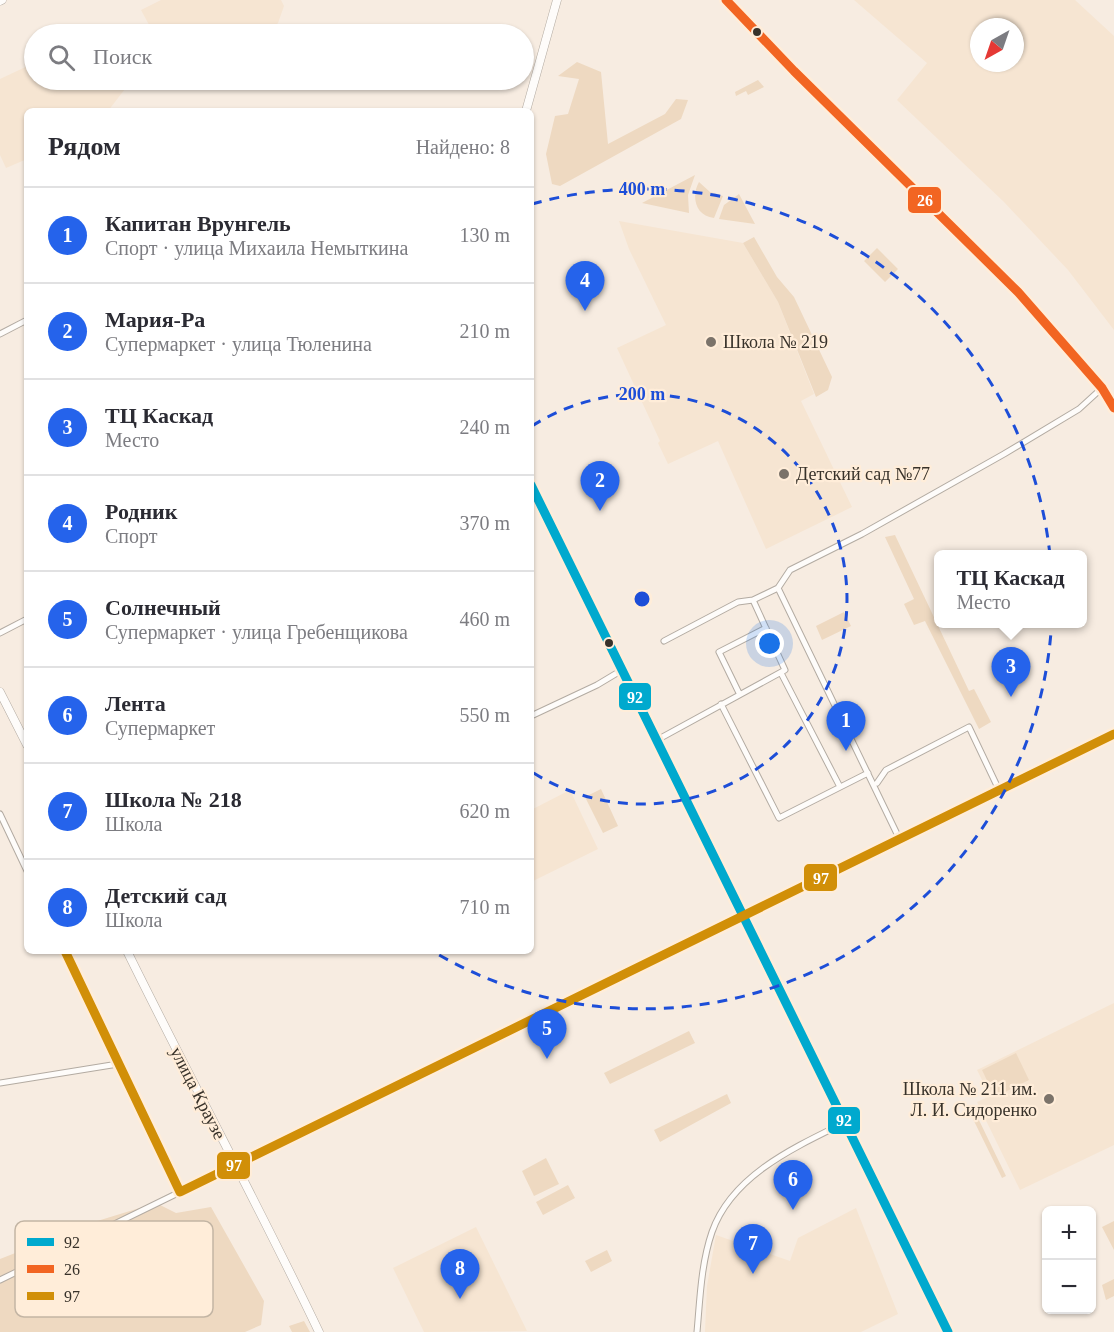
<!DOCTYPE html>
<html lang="ru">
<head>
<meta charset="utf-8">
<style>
	:root { --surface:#fff; --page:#f2f2f3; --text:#2b2b33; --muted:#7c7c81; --line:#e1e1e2; --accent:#2563eb }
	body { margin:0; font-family:Georgia,serif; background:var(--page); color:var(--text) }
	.controls { position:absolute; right:18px; bottom:18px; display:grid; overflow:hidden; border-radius:9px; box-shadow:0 2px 4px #0004 }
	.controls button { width:54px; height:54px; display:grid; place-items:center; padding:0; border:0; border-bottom:2px solid var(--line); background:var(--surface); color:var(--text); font:30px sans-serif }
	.compass { position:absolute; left:970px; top:18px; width:54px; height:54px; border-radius:50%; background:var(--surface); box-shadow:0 2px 4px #0004; rotate:220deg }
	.you { position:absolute; left:770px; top:644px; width:21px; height:21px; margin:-15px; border:4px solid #fff; border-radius:50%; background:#1a73e8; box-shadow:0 0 0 9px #1a73e833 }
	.badge { display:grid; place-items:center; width:39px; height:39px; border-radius:50%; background:var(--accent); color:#fff; font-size:20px; font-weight:700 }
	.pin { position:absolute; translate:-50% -50px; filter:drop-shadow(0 2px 3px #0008) }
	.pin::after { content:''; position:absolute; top:32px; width:21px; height:18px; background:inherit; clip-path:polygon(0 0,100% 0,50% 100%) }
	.popup { position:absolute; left:934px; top:550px; width:153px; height:78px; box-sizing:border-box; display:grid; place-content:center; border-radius:9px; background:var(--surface); filter:drop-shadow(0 2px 4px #0005); font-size:20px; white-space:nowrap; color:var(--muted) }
	.popup b { font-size:22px; color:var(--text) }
	.popup::after { content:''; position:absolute; left:50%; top:100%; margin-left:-12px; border:12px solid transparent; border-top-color:var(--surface) }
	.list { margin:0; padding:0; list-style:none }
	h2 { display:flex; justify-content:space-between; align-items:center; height:78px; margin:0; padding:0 24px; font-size:26px }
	h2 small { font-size:20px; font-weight:400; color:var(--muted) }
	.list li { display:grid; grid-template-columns:39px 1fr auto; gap:18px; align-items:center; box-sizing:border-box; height:96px; padding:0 24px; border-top:2px solid var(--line) }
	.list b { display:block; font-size:22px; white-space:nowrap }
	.list p { margin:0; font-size:20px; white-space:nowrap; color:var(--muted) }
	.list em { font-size:20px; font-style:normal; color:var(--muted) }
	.icon { flex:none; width:33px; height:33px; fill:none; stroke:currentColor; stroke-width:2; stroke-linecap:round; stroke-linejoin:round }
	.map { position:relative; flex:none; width:1114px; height:1332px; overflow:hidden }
	.search { position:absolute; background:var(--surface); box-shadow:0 2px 4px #0004; left:24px; top:24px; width:510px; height:66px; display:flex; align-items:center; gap:15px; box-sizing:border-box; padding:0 21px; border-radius:33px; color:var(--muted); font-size:22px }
	.panel { position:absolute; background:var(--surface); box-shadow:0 2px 4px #0004; left:24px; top:108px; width:510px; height:846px; border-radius:9px }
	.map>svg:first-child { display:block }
</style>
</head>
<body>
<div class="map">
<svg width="1114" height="1332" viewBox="0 0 1114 1332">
	<rect width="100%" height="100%" fill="#f7ece1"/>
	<!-- built -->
	<path fill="#f6e5d2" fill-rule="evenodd" d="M161,0H281L284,6L278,23L268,34H154L141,10Z
		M854,0H1075L1114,36V330L1068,270L1004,202L897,100L927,63ZM979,27H1015V63H979Z
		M34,63V80H126L128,85L108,111H27V159L6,168L0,155V79Z
		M619,221L743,243L778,302L814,394L801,401L852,507L766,549L718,441L668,464L658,443L660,441L617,348L666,325L629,249Z
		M570,790L598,849L531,882V810Z
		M1114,1003V1145L1020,1190L977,1102L990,1096L977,1070Z
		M856,1208L898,1314L861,1332H705L707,1286L716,1235L790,1261L798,1238Z
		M476,1227L527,1331L424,1332L393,1268Z"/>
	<!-- green -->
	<path fill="#eed9c1" d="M577,62L601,72L608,144L665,114L676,99L688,100L681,119L560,186L552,184L546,154L555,116L568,114L579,79L558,76Z
		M758,80L764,87L748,95L746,91L736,96L735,92Z
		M695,175L688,195L689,213L642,203Z
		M699,182L710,192L723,196L714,218C695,216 691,196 699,182Z
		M739,194L755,224L719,219L724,205Z
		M754,237L777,277L794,297L832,377L828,390L816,397L778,302L743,243Z
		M877,248L898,269L885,282L864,261Z
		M895,535L969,691L974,689L991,722L979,729L925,621L914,625L904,604L914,599L885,537Z
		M844,612L851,626L822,640L816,626Z
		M601,789L618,826L603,833L585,797Z
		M689,1031L695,1043L610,1084L604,1073Z
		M1016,1053L1029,1080L995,1097L982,1070Z
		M727,1094L731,1103L660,1142L654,1130Z
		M977,1116L1006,1176L1002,1178L973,1119Z
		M546,1158L559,1184L534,1196L522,1171Z
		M568,1185L575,1198L543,1215L536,1202Z
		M156,1203L176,1213L211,1207L264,1301L261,1325L245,1332H0V1259L94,1222Z
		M1114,1221V1250L1102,1227Z
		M607,1250L612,1261L591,1272L585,1261Z
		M1114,1279V1296L1106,1300L1102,1285Z
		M304,1321L310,1332H292L289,1326Z"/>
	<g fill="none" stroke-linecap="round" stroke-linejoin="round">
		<defs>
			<path id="street" d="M0,334L27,320
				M778,588L899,838
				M0,633L27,619
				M664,641L738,602L753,600
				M781,673L840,787
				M739,693L719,652L766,628
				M721,704L779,818L868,773
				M531,716L597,685L622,670
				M657,740L785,670L753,600L778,588L790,570L862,534L1004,454L1079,409L1102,388
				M877,783L886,770L969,727L999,790
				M0,814L27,871
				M742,915L948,1332
				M65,951L180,1192L236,1165
				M0,1083L118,1064
				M0,1280L180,1192
				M697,1332C700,1299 701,1264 712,1232C732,1175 795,1147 846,1122"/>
			<path id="secondary" d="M726,0L794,71L1018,292L1102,388L1114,409
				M0,1L2,0
				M526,111L557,0
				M531,485L742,915
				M0,692L27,745
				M127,951C190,1079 258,1204 319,1332
				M236,1165L1114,734"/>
		</defs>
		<!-- street casing -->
		<use href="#street" stroke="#b3aba2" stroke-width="7"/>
		<!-- secondary casing -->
		<use href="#secondary" stroke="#b3aba2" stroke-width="9"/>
		<!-- street -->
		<use href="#street" stroke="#fefcfa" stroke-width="5"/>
		<!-- secondary -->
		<use href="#secondary" stroke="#fefcfa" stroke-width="8"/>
		<defs>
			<path id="bus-1" d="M531,485L948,1332"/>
			<path id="bus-2" d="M726,0L794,71L1018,292L1102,388L1114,408"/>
			<path id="bus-3" d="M65,951L180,1192L1114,734"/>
		</defs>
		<!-- bus-1 casing -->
		<use href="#bus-1" stroke="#ffedd9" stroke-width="14"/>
		<!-- bus-2 casing -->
		<use href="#bus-2" stroke="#ffedd9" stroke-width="14"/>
		<!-- bus-3 casing -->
		<use href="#bus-3" stroke="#ffedd9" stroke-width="14"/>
		<!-- bus-1 -->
		<use href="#bus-1" stroke="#00a9ce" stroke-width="9"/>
		<!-- bus-2 -->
		<use href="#bus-2" stroke="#f26522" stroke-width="9"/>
		<!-- bus-3 -->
		<use href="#bus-3" stroke="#d18f08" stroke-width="9"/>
	</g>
	<!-- distance rings -->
	<g fill="none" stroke="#1d4ed8" stroke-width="3" stroke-dasharray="10 8">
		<path d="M532 426A205 205 0 1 1 532 772"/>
		<path d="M532 204A410 410 0 1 1 434 952"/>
	</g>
	<!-- markers -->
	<g fill="#38322a" stroke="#ffedd9" stroke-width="2">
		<circle cx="757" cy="32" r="5"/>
		<circle cx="609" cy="643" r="5"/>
	</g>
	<g fill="#7b736a" stroke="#ffedd9" stroke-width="2">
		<circle cx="711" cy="342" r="6"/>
		<circle cx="784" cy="474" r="6"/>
		<circle cx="1049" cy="1099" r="6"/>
	</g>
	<g text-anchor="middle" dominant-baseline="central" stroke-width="4.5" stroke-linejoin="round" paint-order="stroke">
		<!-- poi labels -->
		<g font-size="18" fill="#38322a" stroke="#ffedd9" text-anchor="start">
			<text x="723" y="342">Школа № 219</text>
			<text x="796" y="474">Детский сад №77</text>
			<text x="1037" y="1089" text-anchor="end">Школа № 211 им.<tspan x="1037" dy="21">Л. И. Сидоренко</tspan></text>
		</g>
		<!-- street labels -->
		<g font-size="18" fill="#38322a" stroke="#ffedd9">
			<text transform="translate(198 1093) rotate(63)">улица Краузе</text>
		</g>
	</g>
	<!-- legend -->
	<rect x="15" y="1221" width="198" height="96" rx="9" fill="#ffedd9" stroke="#c3b5a4" stroke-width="1.5"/>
	<rect x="27" y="1238" width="27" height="8" fill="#00a9ce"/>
	<rect x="27" y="1265" width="27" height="8" fill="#f26522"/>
	<rect x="27" y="1292" width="27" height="8" fill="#d18f08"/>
	<g font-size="16" fill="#38322a">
		<text x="64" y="1248">92</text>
		<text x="64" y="1275">26</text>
		<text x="64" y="1302">97</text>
	</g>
	<circle cx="642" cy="599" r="9" fill="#1d4ed8" stroke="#ffedd9" stroke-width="3"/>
	<g font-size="18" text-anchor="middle" font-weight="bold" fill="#1d4ed8" stroke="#ffedd9" stroke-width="4.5" stroke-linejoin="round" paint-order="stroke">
		<text x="642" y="195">400 m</text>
		<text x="642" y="400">200 m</text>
	</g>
	<g stroke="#ffedd9" stroke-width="2">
		<rect x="907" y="186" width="35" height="28" rx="6" fill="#f26522"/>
		<rect x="618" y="682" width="34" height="29" rx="6" fill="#00a9ce"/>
		<rect x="803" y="863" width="35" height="29" rx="6" fill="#d18f08"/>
		<rect x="827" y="1106" width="34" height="29" rx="6" fill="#00a9ce"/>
		<rect x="216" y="1151" width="35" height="29" rx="6" fill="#d18f08"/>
	</g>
	<g font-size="16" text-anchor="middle" font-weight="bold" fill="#fff">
		<text x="925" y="206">26</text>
		<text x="635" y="703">92</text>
		<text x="821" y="884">97</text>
		<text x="844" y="1126">92</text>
		<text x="234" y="1171">97</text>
	</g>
</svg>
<div class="controls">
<button>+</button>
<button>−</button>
</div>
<svg class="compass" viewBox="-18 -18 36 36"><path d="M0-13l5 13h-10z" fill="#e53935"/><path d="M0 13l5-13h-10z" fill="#7c7c81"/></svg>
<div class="you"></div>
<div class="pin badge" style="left:846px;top:751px">1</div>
<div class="pin badge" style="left:600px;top:511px">2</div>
<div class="pin badge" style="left:1011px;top:697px">3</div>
<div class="popup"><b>ТЦ Каскад</b>Место</div>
<div class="pin badge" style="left:585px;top:311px">4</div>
<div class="pin badge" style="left:547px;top:1059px">5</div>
<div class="pin badge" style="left:793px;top:1210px">6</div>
<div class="pin badge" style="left:753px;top:1274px">7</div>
<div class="pin badge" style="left:460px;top:1299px">8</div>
<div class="search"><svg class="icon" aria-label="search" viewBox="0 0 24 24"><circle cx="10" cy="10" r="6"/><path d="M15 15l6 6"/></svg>Поиск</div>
<section class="panel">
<h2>Рядом<small>Найдено: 8</small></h2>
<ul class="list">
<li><span class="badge">1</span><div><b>Капитан Врунгель</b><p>Спорт · улица Михаила Немыткина</p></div><em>130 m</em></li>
<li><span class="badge">2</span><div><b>Мария-Ра</b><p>Супермаркет · улица Тюленина</p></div><em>210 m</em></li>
<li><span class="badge">3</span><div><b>ТЦ Каскад</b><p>Место</p></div><em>240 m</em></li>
<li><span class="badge">4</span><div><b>Родник</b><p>Спорт</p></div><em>370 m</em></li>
<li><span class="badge">5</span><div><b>Солнечный</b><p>Супермаркет · улица Гребенщикова</p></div><em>460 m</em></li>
<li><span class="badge">6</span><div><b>Лента</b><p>Супермаркет</p></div><em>550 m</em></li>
<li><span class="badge">7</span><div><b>Школа № 218</b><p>Школа</p></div><em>620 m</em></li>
<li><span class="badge">8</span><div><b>Детский сад</b><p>Школа</p></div><em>710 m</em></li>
</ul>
</section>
</div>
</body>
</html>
